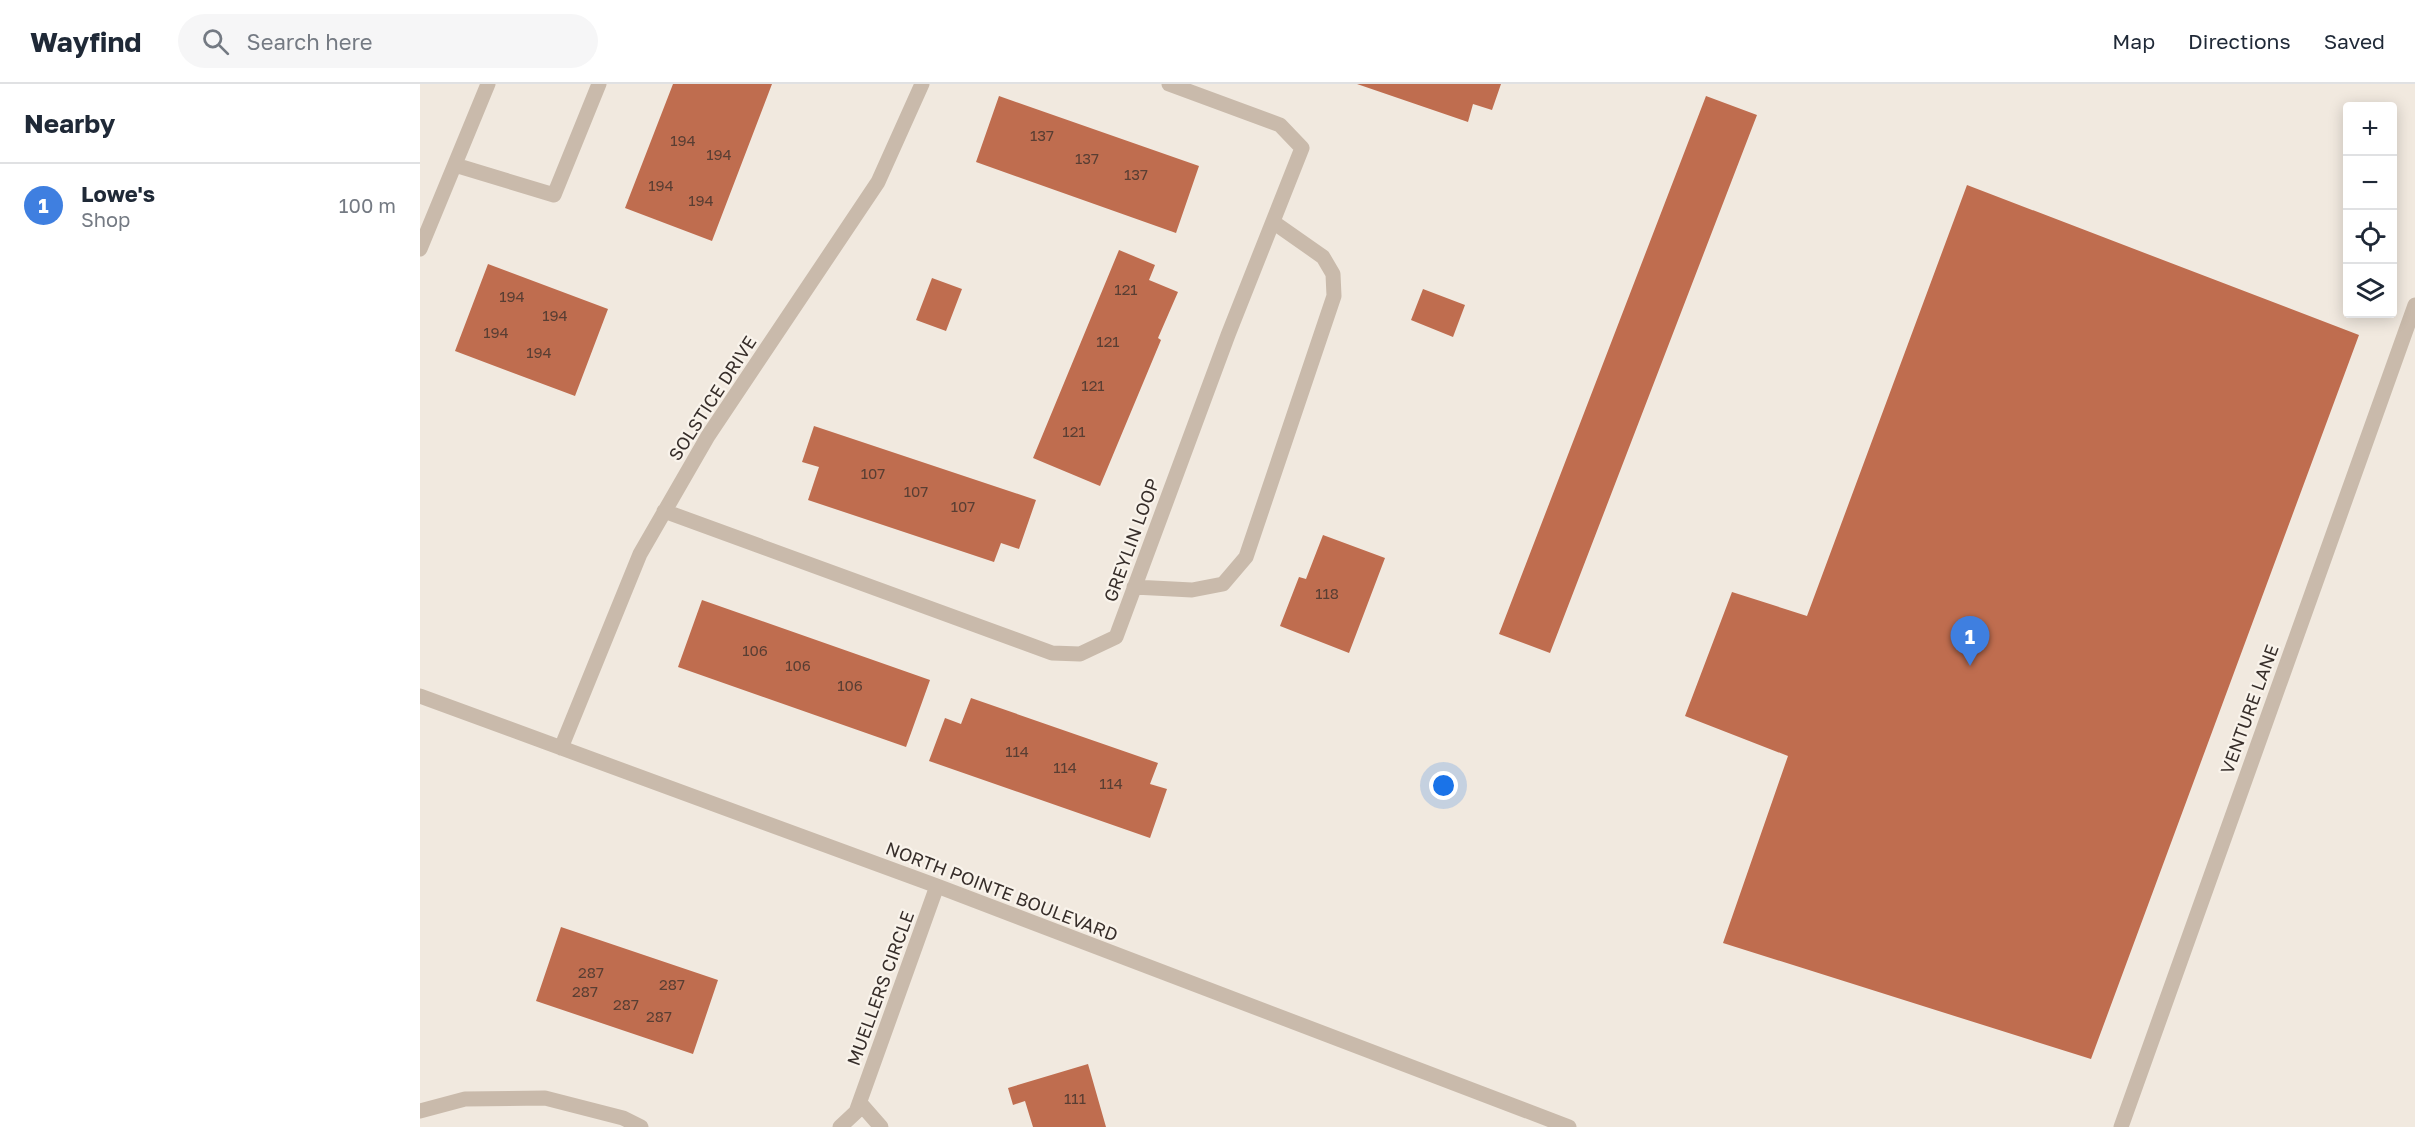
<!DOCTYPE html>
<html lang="en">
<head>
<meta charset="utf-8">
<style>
	:root { --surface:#fff; --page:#f6f6f7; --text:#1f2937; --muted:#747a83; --line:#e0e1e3; --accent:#db2777 }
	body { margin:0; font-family:"Golos Text",sans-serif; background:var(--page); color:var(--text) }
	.controls { position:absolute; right:18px; top:18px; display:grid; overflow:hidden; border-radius:6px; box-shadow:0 3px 15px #0003 }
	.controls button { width:54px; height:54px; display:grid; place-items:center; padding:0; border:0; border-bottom:2px solid var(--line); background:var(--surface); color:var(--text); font:30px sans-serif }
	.you { position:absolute; left:1024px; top:702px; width:21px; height:21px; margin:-15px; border:4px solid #fff; border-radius:50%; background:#1a73e8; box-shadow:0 0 0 9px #1a73e833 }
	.badge { display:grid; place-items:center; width:39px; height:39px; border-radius:50%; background:var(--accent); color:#fff; font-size:20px; font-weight:700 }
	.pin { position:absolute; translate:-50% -50px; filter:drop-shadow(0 2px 3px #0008) }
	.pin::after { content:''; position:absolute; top:32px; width:21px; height:18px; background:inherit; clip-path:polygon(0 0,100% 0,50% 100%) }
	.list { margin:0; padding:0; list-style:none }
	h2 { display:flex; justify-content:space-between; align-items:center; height:78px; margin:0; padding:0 24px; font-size:26px }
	h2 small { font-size:20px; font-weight:400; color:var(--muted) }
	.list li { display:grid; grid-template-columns:39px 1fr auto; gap:18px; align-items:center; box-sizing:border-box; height:84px; padding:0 24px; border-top:2px solid var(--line) }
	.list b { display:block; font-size:22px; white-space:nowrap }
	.list p { margin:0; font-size:20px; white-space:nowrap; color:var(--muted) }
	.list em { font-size:20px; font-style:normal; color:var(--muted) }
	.icon { flex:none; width:33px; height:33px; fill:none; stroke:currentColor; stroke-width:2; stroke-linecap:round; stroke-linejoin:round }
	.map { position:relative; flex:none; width:1995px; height:1043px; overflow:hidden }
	header { display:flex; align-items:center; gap:36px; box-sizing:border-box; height:84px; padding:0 30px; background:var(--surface); border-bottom:2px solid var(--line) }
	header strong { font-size:28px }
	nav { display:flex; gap:33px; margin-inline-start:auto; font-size:21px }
	.search { width:420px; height:54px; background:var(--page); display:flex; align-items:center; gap:15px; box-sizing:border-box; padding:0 21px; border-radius:33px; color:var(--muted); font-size:22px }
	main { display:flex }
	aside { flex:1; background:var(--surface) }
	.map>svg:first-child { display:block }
</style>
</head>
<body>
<header>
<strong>Wayfind</strong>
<div class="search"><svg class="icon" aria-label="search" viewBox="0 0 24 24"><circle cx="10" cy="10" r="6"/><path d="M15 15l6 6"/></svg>Search here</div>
<nav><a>Map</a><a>Directions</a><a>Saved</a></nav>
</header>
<main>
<aside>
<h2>Nearby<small></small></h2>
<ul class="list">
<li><span class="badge" style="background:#3f7fe0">1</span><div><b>Lowe's</b><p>Shop</p></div><em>100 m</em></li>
</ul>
</aside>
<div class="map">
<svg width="1995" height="1043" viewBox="0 0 1995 1043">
	<rect width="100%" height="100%" fill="#f1e9df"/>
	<!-- building -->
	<path fill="#bf6d4f" d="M253,0H352L292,157L205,124Z
		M937,0H1081L1072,26L1053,20L1048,38Z
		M579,12L779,82L756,149L556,78Z
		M1286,12L1337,31L1130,569L1079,550Z
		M1547,101L1939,251L1671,975L1303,859L1368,672L1265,632L1312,508L1387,532Z
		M699,166L735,181L729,196L758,208L738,254L741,256L680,402L613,374Z
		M68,180L188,225L155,312L35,267Z
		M512,194L542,205L526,247L496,236Z
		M1003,205L1045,221L1033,253L991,236Z
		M394,342L616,416L599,465L581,459L574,478L388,416L399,383L382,378Z
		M903,451L965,474L929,569L860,542L879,493L886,495Z
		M282,516L510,596L486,663L258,583Z
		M551,614L738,679L730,700L747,705L730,754L509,677L525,634L541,640Z
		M141,843L298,896L273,970L116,917Z
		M668,980L686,1043H613L605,1017L593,1021L588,1004Z"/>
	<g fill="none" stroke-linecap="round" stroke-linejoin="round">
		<!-- minor -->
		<path stroke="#c9baab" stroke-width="15" d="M35,81L134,111L179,0
			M0,165L68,0
			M244,427L632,569L660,570L696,553L808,251L882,64L860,41L749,0
			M714,503L772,506L803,500L826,473L914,212L913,190L903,173L853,138
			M0,612L517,802L1149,1043
			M141,664L220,470L288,352L458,98L502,0
			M440,1019L461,1043
			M0,1027L45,1015L125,1014L203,1034L221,1043
			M420,1043L436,1028L517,802
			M1701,1043L1995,221"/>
	</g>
	<g text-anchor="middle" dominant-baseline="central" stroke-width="4.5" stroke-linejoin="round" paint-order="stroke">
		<!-- number labels -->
		<g font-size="15" fill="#593e33">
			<text x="622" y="51">137</text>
			<text x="263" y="56">194</text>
			<text x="299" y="70">194</text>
			<text x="667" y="74">137</text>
			<text x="716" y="90">137</text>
			<text x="241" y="101">194</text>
			<text x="281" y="116">194</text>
			<text x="706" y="205">121</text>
			<text x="92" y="212">194</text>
			<text x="135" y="231">194</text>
			<text x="76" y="248">194</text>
			<text x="688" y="257">121</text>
			<text x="119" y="268">194</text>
			<text x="673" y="301">121</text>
			<text x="654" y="347">121</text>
			<text x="453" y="389">107</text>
			<text x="496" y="407">107</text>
			<text x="543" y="422">107</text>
			<text x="907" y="509">118</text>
			<text x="335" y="566">106</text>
			<text x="378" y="581">106</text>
			<text x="430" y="601">106</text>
			<text x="597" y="667">114</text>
			<text x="645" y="683">114</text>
			<text x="691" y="699">114</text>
			<text x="171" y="888">287</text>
			<text x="252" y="900">287</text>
			<text x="165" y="907">287</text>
			<text x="206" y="920">287</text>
			<text x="239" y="932">287</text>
			<text x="655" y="1014">111</text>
		</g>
		<!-- street labels -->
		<g font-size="18" fill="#372e2a" stroke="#f9f3eb">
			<text transform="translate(292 314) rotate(-57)">SOLSTICE DRIVE</text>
			<text transform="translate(711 456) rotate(-70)">GREYLIN LOOP</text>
			<text transform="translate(1829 625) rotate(-70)">VENTURE LANE</text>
			<text transform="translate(582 807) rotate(21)">NORTH POINTE BOULEVARD</text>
			<text transform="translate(460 904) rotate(-70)">MUELLERS CIRCLE</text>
		</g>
	</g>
</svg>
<div class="controls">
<button>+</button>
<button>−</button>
<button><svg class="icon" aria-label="locate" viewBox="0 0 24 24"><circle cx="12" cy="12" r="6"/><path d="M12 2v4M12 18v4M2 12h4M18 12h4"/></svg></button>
<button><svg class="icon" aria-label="layers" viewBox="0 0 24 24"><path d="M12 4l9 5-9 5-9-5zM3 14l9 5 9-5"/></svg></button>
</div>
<div class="you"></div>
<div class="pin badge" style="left:1550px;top:582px;background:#3f7fe0">1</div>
</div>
</main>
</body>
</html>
